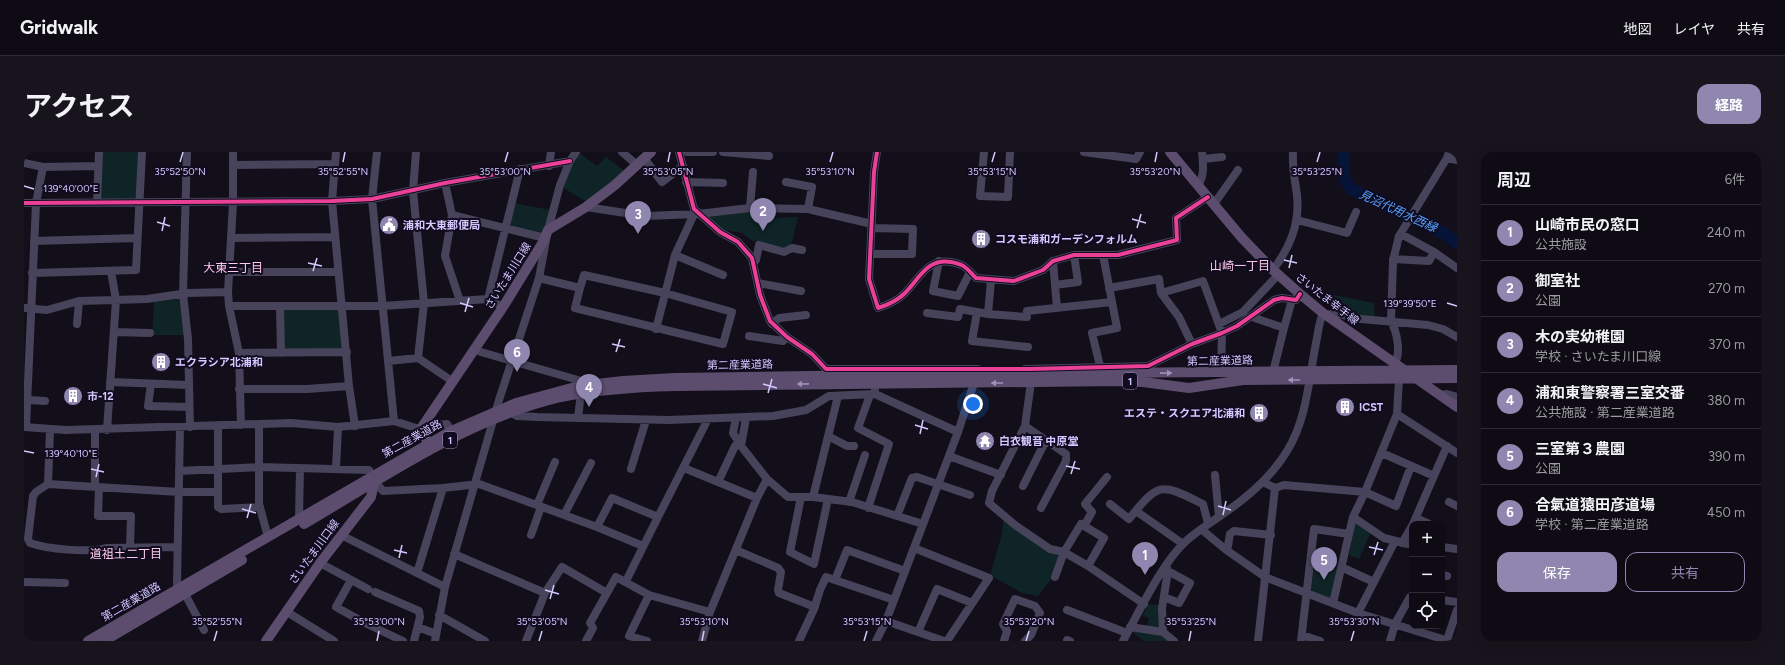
<!DOCTYPE html>
<html lang="ja">
<head>
<meta charset="utf-8">
<style>
	:root { --surface:#0e0b14; --page:#17141d; --text:#f1f3f6; --muted:#9b9ba0; --line:#2e2b34; --accent:#8f87af }
	body { margin:0; font-family:Figtree,"Noto Sans JP",sans-serif; background:var(--page); color:var(--text) }
	.controls { position:absolute; right:12px; bottom:12px; display:grid; overflow:hidden; border-radius:8px; box-shadow:0 4px 16px #0002 }
	.controls button { width:36px; height:36px; display:grid; place-items:center; padding:0; border:0; border-bottom:1px solid var(--line); background:var(--surface); color:var(--text); font:20px sans-serif }
	.you { position:absolute; left:949px; top:252px; width:14px; height:14px; margin:-10px; border:3px solid #fff; border-radius:50%; background:#1a73e8; box-shadow:0 0 0 6px #1a73e833 }
	.badge { display:grid; place-items:center; width:26px; height:26px; border-radius:50%; background:var(--accent); color:#fff; font-size:13px; font-weight:700 }
	.pin { position:absolute; translate:-50% -33px; filter:drop-shadow(0 1px 2px #0008) }
	.pin::after { content:''; position:absolute; top:21px; width:14px; height:12px; background:inherit; clip-path:polygon(0 0,100% 0,50% 100%) }
	.list { margin:0; padding:0; list-style:none }
	h2 { display:flex; justify-content:space-between; align-items:center; height:52px; margin:0; padding:0 16px; font-size:17px }
	h2 small { font-size:13px; font-weight:400; color:var(--muted) }
	.list li { display:grid; grid-template-columns:26px 1fr auto; gap:12px; align-items:center; box-sizing:border-box; height:56px; padding:0 16px; border-top:1px solid var(--line) }
	.list b { display:block; font-size:15px; white-space:nowrap }
	.list p { margin:0; font-size:13px; white-space:nowrap; color:var(--muted) }
	.list em { font-size:13px; font-style:normal; color:var(--muted) }
	.actions { display:flex; gap:8px; padding:12px 16px }
	.actions a { flex:1; padding:9px 0; border:1px solid var(--accent); border-radius:12px; text-align:center; font-size:14px; color:var(--accent) }
	.actions .main { background:var(--accent); color:#fff }
	.icon { flex:none; width:22px; height:22px; fill:none; stroke:currentColor; stroke-width:2; stroke-linecap:round; stroke-linejoin:round }
	.map { position:relative; flex:none; width:1433px; height:489px; overflow:hidden; border-radius:12px }
	header { display:flex; align-items:center; gap:24px; box-sizing:border-box; height:56px; padding:0 20px; background:var(--surface); border-bottom:1px solid var(--line) }
	header strong { font-size:19px }
	nav { display:flex; gap:22px; margin-inline-start:auto; font-size:14px }
	.intro { display:flex; align-items:center; justify-content:space-between; box-sizing:border-box; height:96px; padding:0 24px }
	h1 { margin:0; font-size:28px }
	.button { padding:10px 18px; border-radius:12px; background:var(--accent); color:#fff; font-size:14px; font-weight:700 }
	main { display:flex; gap:24px; padding:0 24px }
	aside { flex:1; background:var(--surface); border-radius:12px; box-shadow:0 4px 16px #0002 }
	.map>svg:first-child { display:block }
</style>
</head>
<body>
<header>
<strong>Gridwalk</strong>
<nav><a>地図</a><a>レイヤ</a><a>共有</a></nav>
</header>
<div class="intro"><h1>アクセス</h1><a class="button">経路</a></div>
<main>
<div class="map">
<svg width="1433" height="489" viewBox="0 0 1433 489">
	<rect width="100%" height="100%" fill="#120f1a"/>
	<!-- green -->
	<path fill="#0f2426" d="M77,0H116L113,43L110,47L75,48Z
		M555,1L573,14L582,5L602,20L564,51L538,35Z
		M489,51L527,58L518,83L483,76Z
		M729,58V67L774,65L767,94L760,98L727,88L718,81L697,78L678,63Z
		M1310,143L1350,151L1351,166H1337L1307,157Z
		M155,147L160,183H128L130,150Z
		M260,157H313L316,160L319,195L316,198H261L259,195L258,160Z
		M980,364L1034,402V418L1014,444L998,441L966,423L978,382Z
		M1334,371L1347,380L1335,407L1325,403L1331,372Z
		M1290,414L1315,417L1308,447L1287,439Z
		M1124,452L1136,453V475L1123,474L1125,466L1118,464Z
		M1111,480L1137,481L1144,489H1120L1109,481Z"/>
	<g fill="none" stroke-linecap="round" stroke-linejoin="round">
		<!-- river -->
		<path stroke="#071439" stroke-width="12" d="M1320,0C1318,14 1318,26 1327,37L1421,82L1433,91"/>
		<!-- minor -->
		<path stroke="#47435b" stroke-width="8" d="M163,0L159,142L164,187L166,275
			M209,0V51L204,140L205,154L215,201L217,273
			M312,0L308,49L325,234L331,274
			M353,0L348,47L370,269
			M392,0L389,39L400,151L394,206L428,229
			M598,0L613,13
			M655,0L670,57L696,80L714,90L728,106L736,143L746,169L763,185L788,202L802,217H954
			M663,0H689
			M699,0L745,4
			M853,0L850,20L845,127L854,156C864,153 873,149 881,141C895,127 903,106 927,110C942,113 942,116 952,126L990,129L1019,118L1029,109L1050,103H1094L1153,88L1152,66L1184,45
			M960,0L956,44L984,45L986,0
			M1060,0L1112,7L1116,0
			M620,6L638,30L659,14
			M1423,6L1433,8
			M1179,7L1198,5
			M0,11L19,15L74,14
			M209,13L311,12
			M525,14L527,0
			M662,30L699,31
			M762,30L788,35L784,57
			M421,31L428,63L421,104L436,149
			M1174,33C1181,24 1179,11 1178,0
			M0,51L308,49L348,47L421,31L546,9
			M73,51L75,0
			M1190,52L1214,18
			M562,55L621,64L674,62L726,56L784,57L848,72
			M726,56L729,20
			M428,63L521,86
			M1273,68L1323,81L1332,60
			M1377,82L1410,100L1433,116
			M207,86L311,85
			M10,89L113,86
			M847,102H888L889,77L848,76
			M651,103L699,123
			M1369,107L1405,109L1410,100
			M915,109L909,139L934,144L946,120
			M1029,109L1031,133
			M729,111L732,108L735,93L760,100L768,96L778,98
			M1249,118C1266,95 1276,72 1273,43C1271,29 1268,15 1269,0
			M205,120H314
			M8,121L112,118L118,0
			M515,126L556,136L551,156L699,192L708,160L641,141L560,123L556,136
			M734,131L777,139
			M1085,136L1135,127L1137,141L1155,165L1168,192
			M1137,141L1179,129L1198,181L1197,221
			M464,147L496,17
			M205,154H359L464,147L479,155
			M256,154L257,201
			M0,156L23,158L55,149L123,147L164,141L204,140
			M1033,156L1031,133L1054,130L1050,103
			M1003,159L1088,150
			M953,160L948,189L1004,195
			M903,161L934,165L936,157L964,162L967,128
			M964,162L1003,165
			M1303,163L1310,161L1337,167L1404,173L1419,177L1433,185
			M1228,165L1260,176L1249,220
			M53,172L55,149
			M748,172L755,166L782,163
			M1195,172L1219,160L1254,123
			M1260,176L1268,148
			M632,177L651,103L670,62
			M90,180L126,181
			M725,184L759,189L763,185
			M450,198L554,228L555,234
			M215,201L323,200
			M364,209L394,206
			M1371,211C1377,200 1373,180 1367,169L1369,109L1375,84L1423,6L1425,0
			M1076,214L1068,181L1093,176L1079,103
			M1001,217L1124,214L1168,192L1198,181L1213,174L1250,148L1258,146L1272,148L1276,142
			M86,230L165,233
			M1007,230L1001,274L968,339L965,351L991,373L1026,397L1040,400L1064,414L1120,452
			M127,232L124,254L165,255
			M215,237H283L325,234
			M851,238V242L934,280
			M1416,243L1423,242L1433,245
			M4,248L21,249
			M488,261L493,264L513,265L645,268L749,264L782,258L805,244L851,242
			M1373,262L1433,301
			M554,266L557,241
			M712,266L709,281L717,294
			M722,266L717,294L743,327L764,345H789L828,350L899,372
			M235,273V352L244,385
			M1001,274L1042,302V309L1017,356
			M0,275L41,278L267,271L314,275L370,269L392,276H398
			M2,275L12,51L19,15
			M194,275V355L197,357L236,355
			M398,275L423,272L427,279
			M156,276L153,432L156,436
			M26,278L24,332L155,340H194
			M71,278V335
			M83,278L92,148L87,119
			M804,284L823,294H830
			M1358,301L1410,324
			M925,304L977,323
			M660,316L733,346
			M312,317L314,275
			M607,317L622,268
			M155,319L235,315L345,318L348,323
			M1191,323L1195,365
			M351,330L359,339L419,336L455,332L573,375L619,394
			M694,330L711,294L715,291
			M24,332L12,340L9,344L4,387L6,391C23,397 64,401 82,396L153,395
			M999,334L1022,288
			M75,335L74,364H107L106,396
			M1251,336L1260,333L1341,340L1372,354L1387,314
			M777,345L766,400L790,412L804,347
			M789,345L814,244
			M825,350L841,303
			M1425,350L1433,354
			M1086,352L1105,367C1136,329 1136,331 1179,352L1184,371
			M513,353L531,310
			M844,356L865,292L834,276L846,243
			M1112,359L1159,392
			M540,363L567,311
			M873,364L888,326L893,325L946,343
			M1329,365L1360,386L1388,393
			M1392,366L1405,372
			M275,367L276,316
			M1389,372L1423,294
			M1060,374L1068,360L1061,352L1083,325
			M573,375L588,346L634,365L684,267
			M1177,377L1201,397L1241,425L1334,461L1425,489
			M317,383L421,435
			M507,383L517,355
			M1378,391L1388,374
			M1418,395L1433,397
			M890,396L965,426L923,489
			M1201,397L1204,394L1206,382L1210,379L1247,383
			M712,398L754,416L757,420L754,438L755,441L791,455
			M430,402L521,441
			M296,411L344,437
			M1317,415L1350,430
			M393,421L419,336
			M1418,423L1423,424
			M1031,425L1040,400L1057,372L1080,386L1064,414
			M327,428L312,455L341,471L379,489
			M811,428L823,398L881,419
			M602,429L634,365
			M0,430L41,431
			M351,440L395,459L396,465L390,489
			M161,442L180,478
			M1140,445L1155,451L1166,431L1144,419
			M1418,448L1433,450
			M1309,451L1329,365L1341,340L1373,262L1375,227
			M1043,458L1103,481
			M263,460L310,489
			M1334,461L1371,389
			M415,463L461,489
			M862,469L920,489
			M394,475L412,482
			M1106,475L1139,480L1150,489
			M894,480L913,437L948,451
			M1139,480L1138,456L1144,419L1142,413
			M1278,483L1296,489
			M1043,488L1046,489
			M1423,488L1433,458
			M411,489L421,435L475,248L515,126L524,78L536,33L546,9L552,0
			M502,489L521,441L538,415L583,441
			M562,489L569,476L566,471L592,425L625,443L686,460
			M623,489L605,484L625,443
			M678,489L686,460L733,346L743,327
			M775,489L790,457L796,438L802,425L870,448
			M852,489L862,469L901,367L934,280L950,231
			M980,489L983,479L979,472L991,447L1011,454L1016,461L1007,483L1001,489
			M1099,489C1115,460 1138,411 1162,389C1173,379 1185,372 1196,364C1223,346 1247,326 1263,299C1283,267 1285,226 1292,191C1294,181 1295,170 1299,161
			M1234,489L1251,336L1239,330
			M1277,489L1290,377L1325,382
			M1366,489L1371,472L1386,445H1388"/>
		<!-- major -->
		<path stroke="#5c4c6d" stroke-width="10" d="M1146,0L1218,86L1249,118L1276,142L1299,161L1433,255
			M404,291L398,279V275L479,155L519,90L524,78L562,55L591,33L627,0
			M280,372C362,324 443,267 537,245C575,237 613,235 651,234L1092,229L1119,230L1165,236L1219,228L1433,226
			M64,489L427,279L492,251L555,234L599,229L651,226L850,223L1433,218
			M80,489L218,408
			M242,489L296,411L347,345L350,331L349,327"/>
		<defs>
			<path id="cycleway" d="M655,0L670,57L696,80L714,90L728,106L736,143L746,169L763,185L788,202L802,217H1005L1124,214L1168,192L1198,181L1213,174L1250,148L1258,146L1272,148L1276,142
				M853,0L850,20L845,127L854,156C864,153 873,149 881,141C895,127 903,106 927,110C942,113 942,116 952,126L990,129L1019,118L1029,109L1050,103H1094L1153,88L1152,66L1184,45
				M0,51L308,49L348,47L421,31L546,9"/>
		</defs>
		<!-- cycleway casing -->
		<use href="#cycleway" stroke="#100b1e" stroke-width="6"/>
		<!-- cycleway -->
		<use href="#cycleway" stroke="#ea4096" stroke-width="4"/>
	</g>
	<!-- one-way arrows -->
	<defs><path id="oneway-solid" d="M-6-.8H1V-3.2L6.5 0L1 3.2V.8H-6Z"/></defs>
	<g fill="#9d90bd">
		<use href="#oneway-solid" transform="translate(1142 221) rotate(-1)"/>
		<use href="#oneway-solid" transform="translate(1270 228) rotate(180)"/>
		<use href="#oneway-solid" transform="translate(973 231) rotate(180)"/>
		<use href="#oneway-solid" transform="translate(779 232) rotate(179)"/>
	</g>
	<!-- ticks -->
	<path fill="none" stroke="#d3c8ff" stroke-width="1.5" d="M156,10L159,0M319,10L321,0M481,10L484,0M644,10L646,0M806,10L809,0M968,10L971,0M1131,10L1133,0M1293,10L1296,0M0,34L10,37M1108,67L1122,71M133,70L146,74M1113,76L1117,62M138,79L141,65M1260,108L1273,111M284,111L298,114M1265,116L1268,103M289,119L293,106M436,151L449,155M1423,151L1433,154M441,160L445,146M588,192L601,195M592,200L596,187M739,232L753,236M744,241L748,227M891,273L904,277M896,282L899,268M0,299L10,301M1042,314L1056,317M67,317L80,320M1047,322L1051,309M72,325L75,312M1194,354L1207,358M218,357L232,361M1199,363L1202,349M223,366L227,352M1345,395L1359,398M370,398L383,401M1350,403L1354,390M375,406L378,393M521,438L535,442M526,447L530,433M190,489L193,479M353,489L355,479M515,489L518,479M678,489L680,479M840,489L843,479M1002,489L1005,479M1165,489L1167,479M1327,489L1330,479"/>
	<!-- icons -->
	<defs>
		<symbol id="civic-disc" viewBox="-11 -11 22 22"><circle r="9.5" fill="#8f87af" stroke="#100b1e"/><path d="M-.6-6.5H3V-4.5H.6V-3L4-1V1h2V6H-6V1h2V-1L-.6-3ZM-1.2 2.5V6h2.4V2.5Z" fill="#fff"/></symbol>
		<symbol id="building-disc" viewBox="-11 -11 22 22"><circle r="9.5" fill="#8f87af" stroke="#100b1e"/><path d="M-4-6H4V6H1V3H-1V6H-4ZM-2.5-4.3h1.7v1.8h-1.7ZM.8-4.3h1.7v1.8H.8ZM-2.5-1h1.7V.8h-1.7ZM.8-1h1.7V.8H.8Z" fill="#fff"/></symbol>
		<symbol id="temple-disc" viewBox="-11 -11 22 22"><circle r="9.5" fill="#8f87af" stroke="#100b1e"/><path d="M0-6L5-2H3V0L6.5 2.5H4V6H1.5V3h-3V6H-4V2.5H-6.5L-3 0V-2H-5Z" fill="#fff"/></symbol>
	</defs>
	<g fill-rule="evenodd">
		<use href="#civic-disc" x="354" y="62" width="22" height="22"/>
		<use href="#building-disc" x="946" y="76" width="22" height="22"/>
		<use href="#building-disc" x="126" y="199" width="22" height="22"/>
		<use href="#building-disc" x="38" y="233" width="22" height="22"/>
		<use href="#building-disc" x="1310" y="244" width="22" height="22"/>
		<use href="#building-disc" x="1224" y="250" width="22" height="22"/>
		<use href="#temple-disc" x="950" y="278" width="22" height="22"/>
	</g>
	<g text-anchor="middle" dominant-baseline="central" stroke-width="4" stroke-linejoin="round" paint-order="stroke">
		<!-- shield labels -->
		<g fill="#100b1e" stroke="#988fbc" stroke-width="1">
			<rect x="1099" y="221" width="14" height="16" rx="3"/>
			<rect x="419" y="280" width="14" height="16" rx="3"/>
		</g>
		<g font-size="10" font-weight="bold" fill="#d3c8ff">
			<text x="1106" y="229">1</text>
			<text x="426" y="288">1</text>
		</g>
		<!-- poi labels -->
		<g font-size="11" font-weight="bold" fill="#d3c8ff" stroke="#100b1e" text-anchor="start">
			<text x="379" y="73">浦和大東郵便局</text>
			<text x="971" y="87">コスモ浦和ガーデンフォルム</text>
			<text x="151" y="210">エクラシア北浦和</text>
			<text x="63" y="244">市-12</text>
			<text x="1335" y="255">ICST</text>
			<text x="1221" y="261" text-anchor="end">エステ・スクエア北浦和</text>
			<text x="975" y="289">白衣観音 中原堂</text>
		</g>
		<!-- street labels -->
		<g font-size="11" fill="#d3c8ff" stroke="#100b1e">
			<text transform="translate(484 124) rotate(-58)">さいたま川口線</text>
			<text transform="translate(1303 147) rotate(38)">さいたま幸手線</text>
			<text transform="translate(1196 209) rotate(-1)">第二産業道路</text>
			<text transform="translate(716 213) rotate(-1)">第二産業道路</text>
			<text transform="translate(388 287) rotate(-29)">第二産業道路</text>
			<text transform="translate(290 400) rotate(-54)">さいたま川口線</text>
			<text transform="translate(107 450) rotate(-30)">第二産業道路</text>
		</g>
		<!-- water labels -->
		<g font-size="12" font-style="italic" fill="#56a1ff" stroke="#100b1e">
			<text transform="translate(1374 59) rotate(25)">見沼代用水西縁</text>
		</g>
		<!-- neighbourhood labels -->
		<g font-size="12" fill="#ffcae7" stroke="#100b1e">
			<text x="1216" y="114">山崎一丁目</text>
			<text x="209" y="116">大東三丁目</text>
			<text x="102" y="402">道祖土二丁目</text>
		</g>
	</g>
	<g font-size="10" text-anchor="middle" fill="#d3c8ff" stroke="#100b1e" stroke-width="4" stroke-linejoin="round" paint-order="stroke">
		<text x="156" y="23">35°52'50"N</text>
		<text x="319" y="23">35°52'55"N</text>
		<text x="481" y="23">35°53'00"N</text>
		<text x="644" y="23">35°53'05"N</text>
		<text x="806" y="23">35°53'10"N</text>
		<text x="968" y="23">35°53'15"N</text>
		<text x="1131" y="23">35°53'20"N</text>
		<text x="1293" y="23">35°53'25"N</text>
		<text x="47" y="40">139°40'00"E</text>
		<text x="1386" y="155">139°39'50"E</text>
		<text x="47" y="305">139°40'10"E</text>
		<text x="193" y="473">35°52'55"N</text>
		<text x="355" y="473">35°53'00"N</text>
		<text x="518" y="473">35°53'05"N</text>
		<text x="680" y="473">35°53'10"N</text>
		<text x="843" y="473">35°53'15"N</text>
		<text x="1005" y="473">35°53'20"N</text>
		<text x="1167" y="473">35°53'25"N</text>
		<text x="1330" y="473">35°53'30"N</text>
	</g>
</svg>
<div class="controls">
<button>+</button>
<button>−</button>
<button><svg class="icon" aria-label="locate" viewBox="0 0 24 24"><circle cx="12" cy="12" r="6"/><path d="M12 2v4M12 18v4M2 12h4M18 12h4"/></svg></button>
</div>
<div class="you"></div>
<div class="pin badge" style="left:1121px;top:423px">1</div>
<div class="pin badge" style="left:739px;top:79px">2</div>
<div class="pin badge" style="left:614px;top:82px">3</div>
<div class="pin badge" style="left:565px;top:255px">4</div>
<div class="pin badge" style="left:1300px;top:428px">5</div>
<div class="pin badge" style="left:493px;top:220px">6</div>
</div>
<aside>
<h2>周辺<small>6件</small></h2>
<ul class="list">
<li><span class="badge">1</span><div><b>山崎市民の窓口</b><p>公共施設</p></div><em>240 m</em></li>
<li><span class="badge">2</span><div><b>御室社</b><p>公園</p></div><em>270 m</em></li>
<li><span class="badge">3</span><div><b>木の実幼稚園</b><p>学校 · さいたま川口線</p></div><em>370 m</em></li>
<li><span class="badge">4</span><div><b>浦和東警察署三室交番</b><p>公共施設 · 第二産業道路</p></div><em>380 m</em></li>
<li><span class="badge">5</span><div><b>三室第３農園</b><p>公園</p></div><em>390 m</em></li>
<li><span class="badge">6</span><div><b>合氣道猿田彦道場</b><p>学校 · 第二産業道路</p></div><em>450 m</em></li>
</ul>
<div class="actions"><a class="main">保存</a><a>共有</a></div>
</aside>
</main>
</body>
</html>
